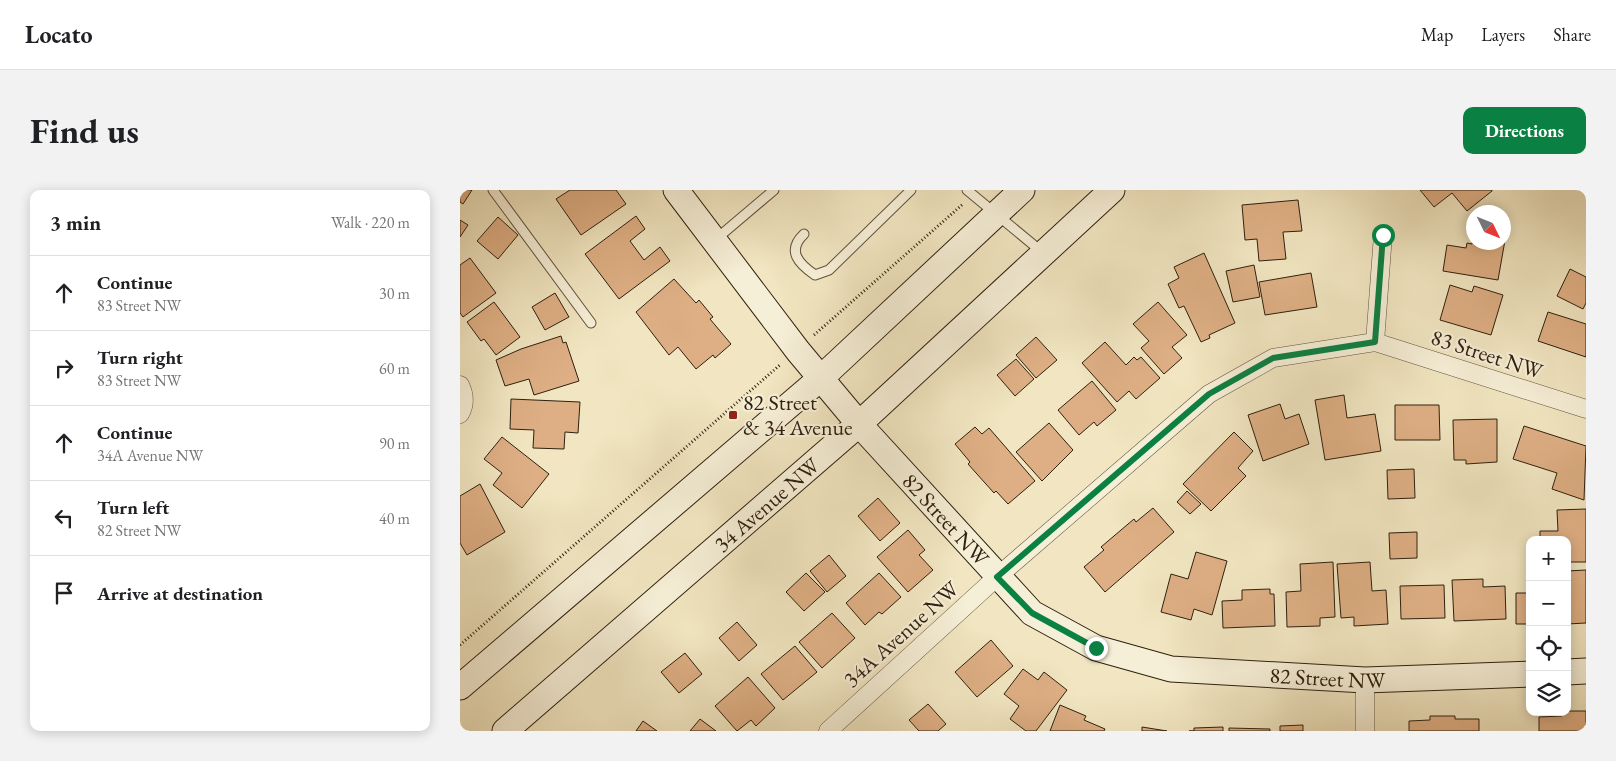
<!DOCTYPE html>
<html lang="en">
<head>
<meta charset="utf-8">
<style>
	:root { --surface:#fff; --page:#f2f2f2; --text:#202124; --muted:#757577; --line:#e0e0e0; --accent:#0b8043 }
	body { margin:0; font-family:"EB Garamond",serif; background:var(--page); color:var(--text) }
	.controls { position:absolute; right:15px; bottom:15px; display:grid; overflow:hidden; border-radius:10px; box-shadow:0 2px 12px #0003 }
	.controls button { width:45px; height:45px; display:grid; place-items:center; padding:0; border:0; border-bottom:1px solid var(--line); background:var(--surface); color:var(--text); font:25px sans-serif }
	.compass { position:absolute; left:1006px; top:15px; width:45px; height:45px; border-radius:50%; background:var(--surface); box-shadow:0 2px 12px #0003; rotate:133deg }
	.stop { position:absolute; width:15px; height:15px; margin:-11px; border:4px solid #0b8043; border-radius:50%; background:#fff }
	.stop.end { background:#0b8043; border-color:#fff; box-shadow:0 1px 5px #0008 }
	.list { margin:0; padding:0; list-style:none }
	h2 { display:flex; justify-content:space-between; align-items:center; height:65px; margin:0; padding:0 20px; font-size:21px }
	h2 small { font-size:16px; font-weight:400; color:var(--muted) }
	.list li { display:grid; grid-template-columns:32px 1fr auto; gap:15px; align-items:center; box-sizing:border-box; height:75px; padding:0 20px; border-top:1px solid var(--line) }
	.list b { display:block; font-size:19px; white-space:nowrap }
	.list p { margin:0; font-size:16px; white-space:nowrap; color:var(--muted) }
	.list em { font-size:16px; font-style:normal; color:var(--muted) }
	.icon { flex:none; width:28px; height:28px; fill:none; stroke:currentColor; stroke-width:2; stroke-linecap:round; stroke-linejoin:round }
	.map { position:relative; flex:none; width:1126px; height:541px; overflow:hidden; border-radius:10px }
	header { display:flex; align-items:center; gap:30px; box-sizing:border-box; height:70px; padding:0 25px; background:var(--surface); border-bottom:1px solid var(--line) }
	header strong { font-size:24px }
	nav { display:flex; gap:28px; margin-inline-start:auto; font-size:18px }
	.intro { display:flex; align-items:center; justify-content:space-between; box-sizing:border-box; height:120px; padding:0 30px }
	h1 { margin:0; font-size:35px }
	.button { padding:12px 22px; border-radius:10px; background:var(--accent); color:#fff; font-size:18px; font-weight:700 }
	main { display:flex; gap:30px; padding:0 30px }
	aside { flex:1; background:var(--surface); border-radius:10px; box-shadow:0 2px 12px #0003 }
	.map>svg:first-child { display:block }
</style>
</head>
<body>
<header>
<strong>Locato</strong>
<nav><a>Map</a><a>Layers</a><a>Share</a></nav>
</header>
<div class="intro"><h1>Find us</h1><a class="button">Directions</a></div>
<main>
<aside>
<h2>3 min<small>Walk · 220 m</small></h2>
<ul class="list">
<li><svg class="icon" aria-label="ahead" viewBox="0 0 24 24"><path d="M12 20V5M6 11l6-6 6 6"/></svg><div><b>Continue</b><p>83 Street NW</p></div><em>30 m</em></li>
<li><svg class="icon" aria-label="right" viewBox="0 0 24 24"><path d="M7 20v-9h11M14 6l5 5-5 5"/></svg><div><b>Turn right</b><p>83 Street NW</p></div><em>60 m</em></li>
<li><svg class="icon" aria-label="ahead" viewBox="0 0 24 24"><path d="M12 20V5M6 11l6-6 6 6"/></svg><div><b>Continue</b><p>34A Avenue NW</p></div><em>90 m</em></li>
<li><svg class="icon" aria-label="left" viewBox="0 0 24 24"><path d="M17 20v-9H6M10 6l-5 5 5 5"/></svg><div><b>Turn left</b><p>82 Street NW</p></div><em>40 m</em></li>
<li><svg class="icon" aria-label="arrive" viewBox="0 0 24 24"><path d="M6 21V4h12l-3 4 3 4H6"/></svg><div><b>Arrive at destination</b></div></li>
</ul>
</aside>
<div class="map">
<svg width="1126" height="541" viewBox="0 0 1126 541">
	<rect width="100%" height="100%" fill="#f1e6c1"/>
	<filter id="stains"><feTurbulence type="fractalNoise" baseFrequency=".004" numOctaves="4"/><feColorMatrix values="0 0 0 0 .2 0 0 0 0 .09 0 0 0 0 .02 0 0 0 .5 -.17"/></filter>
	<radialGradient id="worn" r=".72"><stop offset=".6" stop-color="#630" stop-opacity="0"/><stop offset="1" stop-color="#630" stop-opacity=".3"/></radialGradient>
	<!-- building -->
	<path fill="#deaf84" stroke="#2f200f" d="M0,0H12L3,14L0,12Z
		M110,0H156L166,14L121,45L96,9Z
		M960,0H1032V1L1007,21L992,3L974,17Z
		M838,10L842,41L823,42L826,69L799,71L797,49L785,50L782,15Z
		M176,26L185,39L170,51L184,70L200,57L210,71L159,109L125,64Z
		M38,27L58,45L38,69L17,51Z
		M0,30L8,35L0,47Z
		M1044,39H1047L1038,90L983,81L987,55L1006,58L1007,53L1012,54L1014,44V52H1044Z
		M744,63L775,133L749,145L750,148L741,152L724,116L719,118L708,94L719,88L714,77Z
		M10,68L36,103L3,127L0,123V75Z
		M794,75L800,107L773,112L766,81Z
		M1110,79L1126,87V113L1123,119L1097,106Z
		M851,83L857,117L805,125L799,92Z
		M214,89L236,113L239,110L253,127L250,129L271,154L255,168L253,165L236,179L218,157L209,165L176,122Z
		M990,95L1012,102L1014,96L1043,105L1031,145L980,130Z
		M95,103L109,127L85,140L72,117Z
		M34,112L60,147L36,165L24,149L21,151L7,132Z
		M698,112L727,145L712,157L722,168L704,184L681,158L689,151L673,134Z
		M1088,122L1126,134V167L1078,151Z
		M101,146L103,153L106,152L119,191L74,205L69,189L45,196L36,170L61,159Z
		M576,147L597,170L576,188L556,165Z
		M645,152L666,175L674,167L677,170L681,167L700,188L676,209L669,201L657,212L622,173Z
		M556,169L574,189L555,206L537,185Z
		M632,191L656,220L637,236L634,232L619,245L598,220Z
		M884,205L887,228L915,224L921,261L865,270L855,210Z
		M51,209L120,212L118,243L105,242L104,259L73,258L74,240L50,239Z
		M820,214L825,229L839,224L849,254L803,271L788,225Z
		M935,215H979L980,250H935Z
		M1037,229V272L1006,274V270H994L993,230Z
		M589,233L613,260L582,291L556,262Z
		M1064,236L1126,256L1124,310L1092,299L1097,283L1053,269Z
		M515,237L522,244L529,238L575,291L548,314L536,301L534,303L508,274L510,272L495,254Z
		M774,242L793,261L778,278L786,286L751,321L723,294Z
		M42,247L89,284L62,318L33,295L42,283L24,269Z
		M954,279L955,308L928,309L927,280Z
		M20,294L45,342L7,365L0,353V306Z
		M727,301L741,314L730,324L717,312Z
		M418,308L440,333L420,351L398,326Z
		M693,318L714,342L645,402L624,377L644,360L641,357L674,329L676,332Z
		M1126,319V372H1107V350H1080V341H1098L1097,320Z
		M448,340L465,360L459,365L473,380L448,402L417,367Z
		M957,342V368L930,369L929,343Z
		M736,362L767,371L752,425L734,419L731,430L701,422L711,384L728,389Z
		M369,365L386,386L367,402L350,381Z
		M873,372L875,427L860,428V436L827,437L826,402L841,401L840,374Z
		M910,372L912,401L926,400L928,434L894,436V427L881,428L877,374Z
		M1126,380V433L1107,434V381Z
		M346,383L365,402L344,421L326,402Z
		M419,383L441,407L422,424L419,422L405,435L386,413Z
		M1023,389V397L1045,396L1046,429L994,431L992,390Z
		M984,395L985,428L941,429L940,396Z
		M810,399V404H814L815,436L763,438L762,411L782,410V400Z
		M1056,403H1070V434H1056Z
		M372,423L395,448L362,478L339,452Z
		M277,432L297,455L279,471L259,448Z
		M531,450L553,476L517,507L495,482Z
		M335,456L357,482L323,510L301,484Z
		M225,463L242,484L219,503L201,482Z
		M563,479L578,490L584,482L607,500L576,541H566L550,529L559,516L544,504Z
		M288,487L315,518L296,536L291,530L277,541L255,516Z
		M468,514L486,534L478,541H459L449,530Z
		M600,515L626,526L624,530L645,539L644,541H590Z
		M1107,521H1126V541H1079V527L1102,526V522Z
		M970,526H995V529H1019V541H949V531L970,530Z
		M240,529L256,541H230Z
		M183,531L197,541H176Z
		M843,535V541H820V536Z
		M682,537L707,541H682Z
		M763,537V541H729H734V538Z
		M769,538L810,539V541H769Z"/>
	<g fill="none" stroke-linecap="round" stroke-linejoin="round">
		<defs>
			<path id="lane" d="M33,0L131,133
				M507,0L582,62
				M344,44C326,61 339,74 355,85L369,80L451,0
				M255,50L314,0"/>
			<path id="street" d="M915,152L923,45
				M0,195C5,205 5,215 0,224
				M368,541L537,387L749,204L813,168L915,152L1126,219
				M905,541V490"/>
			<g id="secondary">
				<path id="s1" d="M216,0L338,161L399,234L572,423L636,458L711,479L905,490L1070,484"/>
				<path d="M1107,482L1126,481"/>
				<path d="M0,497L361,188L562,0"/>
				<path id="s2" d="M45,541L399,234L652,0"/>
			</g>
		</defs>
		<!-- lane casing -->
		<use href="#lane" stroke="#60523c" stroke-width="11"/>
		<!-- street casing -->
		<use href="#street" stroke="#60523c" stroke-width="19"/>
		<!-- secondary casing -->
		<use href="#secondary" stroke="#2f200f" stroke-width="27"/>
		<!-- path -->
		<path stroke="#2f200f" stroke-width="3" stroke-dasharray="1 2.5" stroke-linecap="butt" d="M354,145L503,14
			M0,455L321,174"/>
		<!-- lane -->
		<use href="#lane" stroke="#f6efd7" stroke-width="9"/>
		<!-- street -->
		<use href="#street" stroke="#f6efd7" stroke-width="18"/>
		<!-- secondary -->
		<use href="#secondary" stroke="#f6efd7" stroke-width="25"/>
	</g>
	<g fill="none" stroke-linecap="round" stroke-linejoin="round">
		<!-- route -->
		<path stroke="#0b8043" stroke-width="6" d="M636,458L572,423L537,387L749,204L813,168L915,152L923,45"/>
	</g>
	<!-- markers -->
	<rect fill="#8f2418" stroke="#f6efd7" stroke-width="2" x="268" y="220" width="10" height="10" rx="2.5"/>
	<g text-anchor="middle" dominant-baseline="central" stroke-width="4.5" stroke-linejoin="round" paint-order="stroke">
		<!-- street labels -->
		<g font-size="22" fill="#2f200f" stroke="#f6efd7">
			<text transform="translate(1027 164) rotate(18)">83 Street NW</text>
			<text stroke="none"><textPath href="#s2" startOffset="346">34 Avenue NW</textPath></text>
			<text stroke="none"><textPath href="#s1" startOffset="426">82 Street NW</textPath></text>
			<text transform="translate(441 444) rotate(-42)">34A Avenue NW</text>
			<text stroke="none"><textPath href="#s1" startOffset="861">82 Street NW</textPath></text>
		</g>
		<!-- poi labels -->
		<g font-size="22" fill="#2f200f" stroke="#f6efd7" text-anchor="start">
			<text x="283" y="212">82 Street<tspan x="283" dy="25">&amp; 34 Avenue</tspan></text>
		</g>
	</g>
	<rect width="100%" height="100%" filter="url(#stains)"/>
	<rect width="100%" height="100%" fill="url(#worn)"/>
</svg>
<div class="controls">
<button>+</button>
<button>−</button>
<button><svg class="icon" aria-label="locate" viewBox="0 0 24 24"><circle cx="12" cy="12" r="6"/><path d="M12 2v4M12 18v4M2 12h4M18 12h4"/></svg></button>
<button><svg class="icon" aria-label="layers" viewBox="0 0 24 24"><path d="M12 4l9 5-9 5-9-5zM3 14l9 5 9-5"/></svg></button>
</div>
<svg class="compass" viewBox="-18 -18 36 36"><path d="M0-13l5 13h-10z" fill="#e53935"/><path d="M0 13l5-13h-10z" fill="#757577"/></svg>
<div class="stop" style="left:923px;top:45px"></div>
<div class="stop end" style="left:636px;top:458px"></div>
</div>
</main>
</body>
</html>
